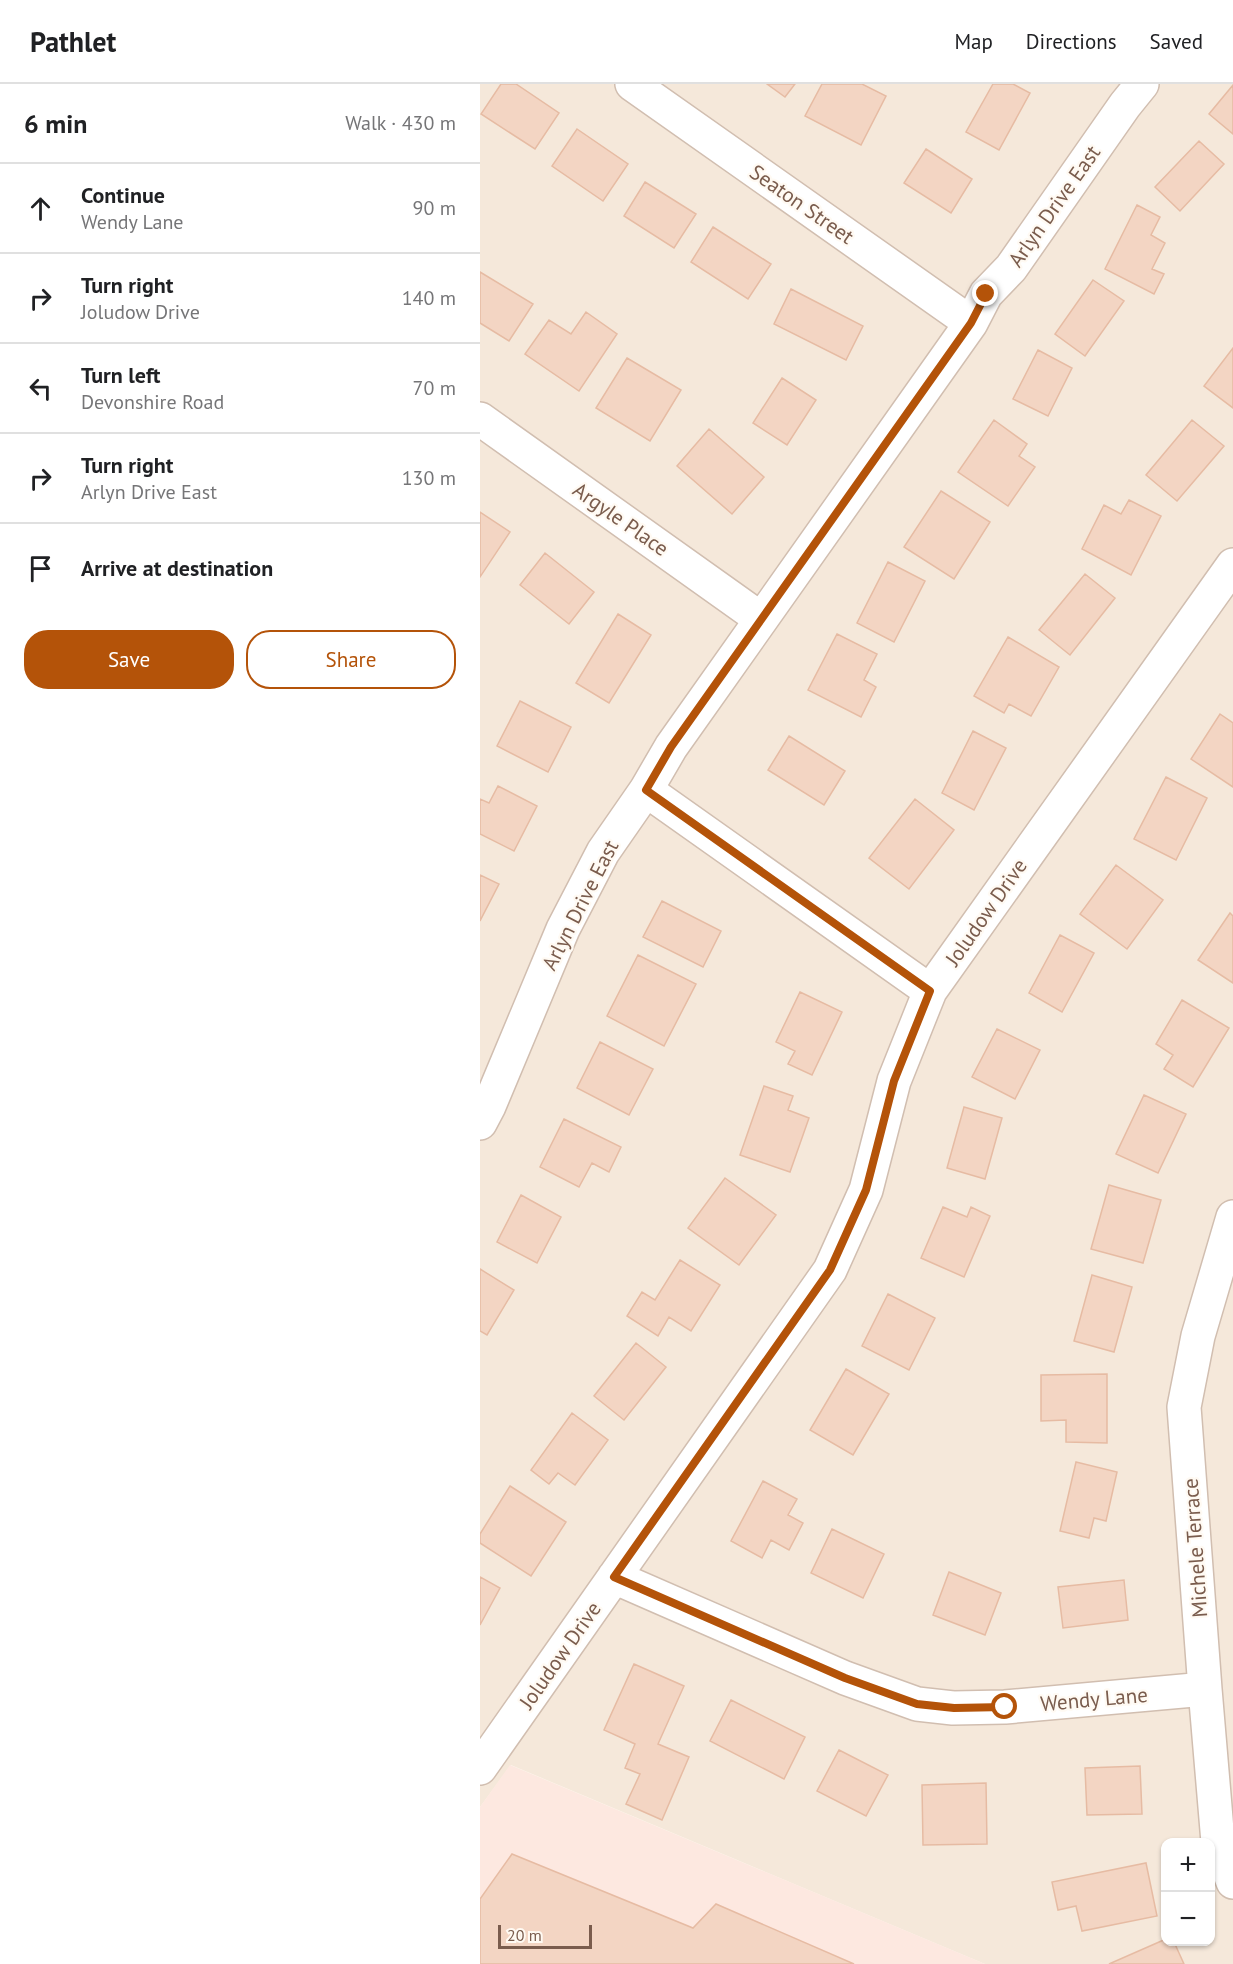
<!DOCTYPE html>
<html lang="en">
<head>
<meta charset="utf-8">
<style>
	:root { --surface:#fff; --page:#f6f6f6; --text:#202124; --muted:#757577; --line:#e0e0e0; --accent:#b45309 }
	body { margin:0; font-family:"PT Sans",sans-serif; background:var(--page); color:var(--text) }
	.controls { position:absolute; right:18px; bottom:18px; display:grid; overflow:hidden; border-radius:12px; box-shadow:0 2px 4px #0004 }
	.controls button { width:54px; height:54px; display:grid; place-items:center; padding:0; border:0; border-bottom:2px solid var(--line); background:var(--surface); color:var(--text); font:30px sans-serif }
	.scale { position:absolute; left:18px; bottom:15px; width:94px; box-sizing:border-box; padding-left:6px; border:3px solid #7a5c4d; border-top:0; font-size:16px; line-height:21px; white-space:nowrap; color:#7a5c4d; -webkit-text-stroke:4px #fffaf3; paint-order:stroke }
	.stop { position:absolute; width:18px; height:18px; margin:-14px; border:4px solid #b45309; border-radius:50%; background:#fff }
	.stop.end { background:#b45309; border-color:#fff; box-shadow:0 2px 6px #0008 }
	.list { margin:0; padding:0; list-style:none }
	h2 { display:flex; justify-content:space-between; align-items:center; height:78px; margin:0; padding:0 24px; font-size:26px }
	h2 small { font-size:20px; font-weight:400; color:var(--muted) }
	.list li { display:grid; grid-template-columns:39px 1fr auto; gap:18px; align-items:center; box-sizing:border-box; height:90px; padding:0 24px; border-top:2px solid var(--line) }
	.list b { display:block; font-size:22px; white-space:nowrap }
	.list p { margin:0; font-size:20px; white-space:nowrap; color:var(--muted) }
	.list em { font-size:20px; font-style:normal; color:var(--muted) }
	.actions { display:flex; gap:12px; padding:18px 24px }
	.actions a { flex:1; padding:14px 0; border:2px solid var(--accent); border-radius:24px; text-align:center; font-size:21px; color:var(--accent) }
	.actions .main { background:var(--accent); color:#fff }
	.icon { flex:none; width:33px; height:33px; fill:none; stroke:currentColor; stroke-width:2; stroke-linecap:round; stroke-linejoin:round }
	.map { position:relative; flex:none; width:753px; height:1880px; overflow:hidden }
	header { display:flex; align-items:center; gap:36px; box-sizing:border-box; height:84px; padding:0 30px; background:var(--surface); border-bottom:2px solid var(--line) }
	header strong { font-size:28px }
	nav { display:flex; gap:33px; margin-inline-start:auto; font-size:21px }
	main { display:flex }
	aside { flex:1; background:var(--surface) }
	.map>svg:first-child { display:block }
</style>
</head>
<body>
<header>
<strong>Pathlet</strong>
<nav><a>Map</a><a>Directions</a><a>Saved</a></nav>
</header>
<main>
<aside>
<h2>6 min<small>Walk · 430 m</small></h2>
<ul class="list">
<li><svg class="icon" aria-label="ahead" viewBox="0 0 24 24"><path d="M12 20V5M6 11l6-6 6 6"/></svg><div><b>Continue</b><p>Wendy Lane</p></div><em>90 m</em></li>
<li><svg class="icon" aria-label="right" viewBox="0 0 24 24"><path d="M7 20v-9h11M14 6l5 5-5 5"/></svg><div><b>Turn right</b><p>Joludow Drive</p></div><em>140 m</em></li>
<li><svg class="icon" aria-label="left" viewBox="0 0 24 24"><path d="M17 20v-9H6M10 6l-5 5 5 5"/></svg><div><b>Turn left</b><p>Devonshire Road</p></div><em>70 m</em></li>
<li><svg class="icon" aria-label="right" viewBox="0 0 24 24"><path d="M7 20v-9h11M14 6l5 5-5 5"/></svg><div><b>Turn right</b><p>Arlyn Drive East</p></div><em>130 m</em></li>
<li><svg class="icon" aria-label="arrive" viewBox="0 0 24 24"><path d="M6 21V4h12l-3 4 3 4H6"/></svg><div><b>Arrive at destination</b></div></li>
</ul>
<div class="actions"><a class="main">Save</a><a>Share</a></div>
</aside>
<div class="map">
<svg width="753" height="1880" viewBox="0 0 753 1880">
	<rect width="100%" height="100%" fill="#fdf6ec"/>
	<!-- residential -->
	<path fill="#f5e8da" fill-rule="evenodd" d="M0,0H753V1880H505L31,1681L0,1723ZM686,1758H730V1858H686Z"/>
	<!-- commercial -->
	<path fill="#fde8e0" d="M30,1681L505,1880H0V1723Z"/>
	<!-- building -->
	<path fill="#f3d5c3" stroke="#e6bba3" stroke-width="1.5" d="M21,0H36L79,29L55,65L1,30Z
		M287,0H315L305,13Z
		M342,0H382L406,12L381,61L325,32Z
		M513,0H533L550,9L519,66L486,48Z
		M753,1V50L729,30Z
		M97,45L148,80L123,117L72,82Z
		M719,57L744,80L700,127L675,103Z
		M446,65L492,95L471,129L424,99Z
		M165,98L216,130L194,164L144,132Z
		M657,121L680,133L671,151L685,159L672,185L684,190L674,210L625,185Z
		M233,143L291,180L268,215L211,178Z
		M0,188L53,220L29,257L0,239Z
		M613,196L644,217L605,272L575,250Z
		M311,205L383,242L366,276L294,240Z
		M106,228L137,250L99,307L45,270L69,236L91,250Z
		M753,264V324L724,302Z
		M558,266L592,284L568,332L533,315Z
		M147,274L201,306L170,357L116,324Z
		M302,294L336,316L307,361L273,339Z
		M514,336L547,360L539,372L555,383L528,422L478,388Z
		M712,336L744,362L697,417L666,391Z
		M229,345L284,393L252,430L197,382Z
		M461,407L510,438L474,495L424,463Z
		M649,416L681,432L651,491L602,465L624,421L641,430Z
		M0,428L30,448L0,493Z
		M65,469L114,508L89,540L40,501Z
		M408,478L445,497L414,558L377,539Z
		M605,490L635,514L590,571L559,546Z
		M138,530L171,551L129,619L96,599Z
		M357,550L397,570L384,596L396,603L381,633L328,606Z
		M528,553L579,583L551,632L529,620L524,629L494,612Z
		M40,617L91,643L68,688L17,662Z
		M740,630L753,639V703L711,675Z
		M493,647L526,664L494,726L462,709Z
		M309,652L365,687L344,721L288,686Z
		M686,693L727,714L696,776L654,755Z
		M18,702L57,722L34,767L0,750V715L9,719Z
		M435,715L474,746L429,805L389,774Z
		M636,781L683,816L647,865L600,830Z
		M0,791L19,800L0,837Z
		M182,817L241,847L223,883L163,853Z
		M750,829L753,832V899L718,876Z
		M580,851L614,869L582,928L549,909Z
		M158,871L216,900L184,962L127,932Z
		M320,908L362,928L332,991L308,980L315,967L296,958Z
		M702,916L749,944L713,1003L684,985L693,971L676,960Z
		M517,945L560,966L535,1015L492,993Z
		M120,958L173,985L149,1031L97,1004Z
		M284,1002L313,1012L308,1026L329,1034L310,1088L260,1071Z
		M664,1011L706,1030L678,1089L636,1070Z
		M484,1023L522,1034L505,1095L467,1084Z
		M84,1035L141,1063L129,1088L112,1079L99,1103L60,1083Z
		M245,1094L296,1131L259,1181L208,1144Z
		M629,1101L681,1116L663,1179L611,1165Z
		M41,1111L81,1133L57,1179L17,1158Z
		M463,1123L487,1133L491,1123L510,1132L484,1193L441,1174Z
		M200,1176L240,1201L211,1247L189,1233L178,1252L147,1232L162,1208L175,1216Z
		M0,1185L34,1206L7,1251L0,1247Z
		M612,1191L652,1203L634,1268L594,1257Z
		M408,1210L455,1234L429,1286L382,1262Z
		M156,1259L186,1283L144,1336L114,1312Z
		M366,1285L409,1310L373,1371L330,1346Z
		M627,1290V1359L586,1358V1336L561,1337V1291Z
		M92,1329L128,1356L95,1401L78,1389L69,1400L51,1386Z
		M596,1378L637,1388L626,1437L614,1434L609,1454L580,1447Z
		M283,1397L317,1415L308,1431L323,1439L309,1466L291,1456L282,1474L251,1457Z
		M30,1402L86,1438L51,1492L0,1459V1450Z
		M352,1445L404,1470L383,1514L331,1489Z
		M469,1488L521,1509L505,1551L453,1531Z
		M0,1493L20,1504L0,1541Z
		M644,1496L648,1536L583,1544L578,1503Z
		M154,1580L204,1602L178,1660L209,1673L182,1736L146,1720L160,1690L145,1684L155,1660L124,1646Z
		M251,1616L325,1653L304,1695L230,1657Z
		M359,1666L408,1691L386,1732L337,1707Z
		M660,1682L662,1730L607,1731L605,1684Z
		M506,1699L507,1760L443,1761L442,1701Z
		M32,1770L213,1844L236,1820L374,1880H0V1815Z
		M666,1779L677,1832L602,1847L596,1822L578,1826L572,1798Z
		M686,1855V1858H694L704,1880H629Z"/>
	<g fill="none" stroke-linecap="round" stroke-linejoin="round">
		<defs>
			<path id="street" d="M152,0L491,239
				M0,335L281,535
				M166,706L450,907
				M0,1039L9,1022L83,845L123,768L166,706L191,663L491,239L506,210L531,184L645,21L662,0
				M753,1133L718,1252L704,1323L725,1605L738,1758L753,1798
				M134,1493L365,1594L437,1620L473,1624L525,1623L725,1605
				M0,1684L350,1186L386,1106L414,997L450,907L753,481"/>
		</defs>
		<!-- street casing -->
		<use href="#street" stroke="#d1beb0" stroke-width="36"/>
		<!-- street -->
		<use href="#street" stroke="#fff" stroke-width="33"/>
	</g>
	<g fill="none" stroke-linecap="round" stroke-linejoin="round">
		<!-- route -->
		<path stroke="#b45309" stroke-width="8" d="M506,210L491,239L191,663L166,706L450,907L414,997L386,1106L350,1186L134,1493L365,1594L437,1620L474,1624L525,1623"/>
	</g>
	<g text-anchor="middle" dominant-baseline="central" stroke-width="4.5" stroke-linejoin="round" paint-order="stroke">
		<!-- street labels -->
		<g font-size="21" fill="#7a5c4d" stroke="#fffaf3">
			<text transform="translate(322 120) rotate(35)">Seaton Street</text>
			<text transform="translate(574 122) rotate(-55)">Arlyn Drive East</text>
			<text transform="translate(141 435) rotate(35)">Argyle Place</text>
			<text transform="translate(100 821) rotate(-63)">Arlyn Drive East</text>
			<text transform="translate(506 828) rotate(-55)">Joludow Drive</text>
			<text transform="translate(715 1464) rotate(-94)">Michele Terrace</text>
			<text transform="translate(80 1571) rotate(-55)">Joludow Drive</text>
			<text transform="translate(614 1615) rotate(-5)">Wendy Lane</text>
		</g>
	</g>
</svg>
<div class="controls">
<button>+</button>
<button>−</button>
</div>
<div class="scale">20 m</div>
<div class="stop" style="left:525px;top:1623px"></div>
<div class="stop end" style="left:506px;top:210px"></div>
</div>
</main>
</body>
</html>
